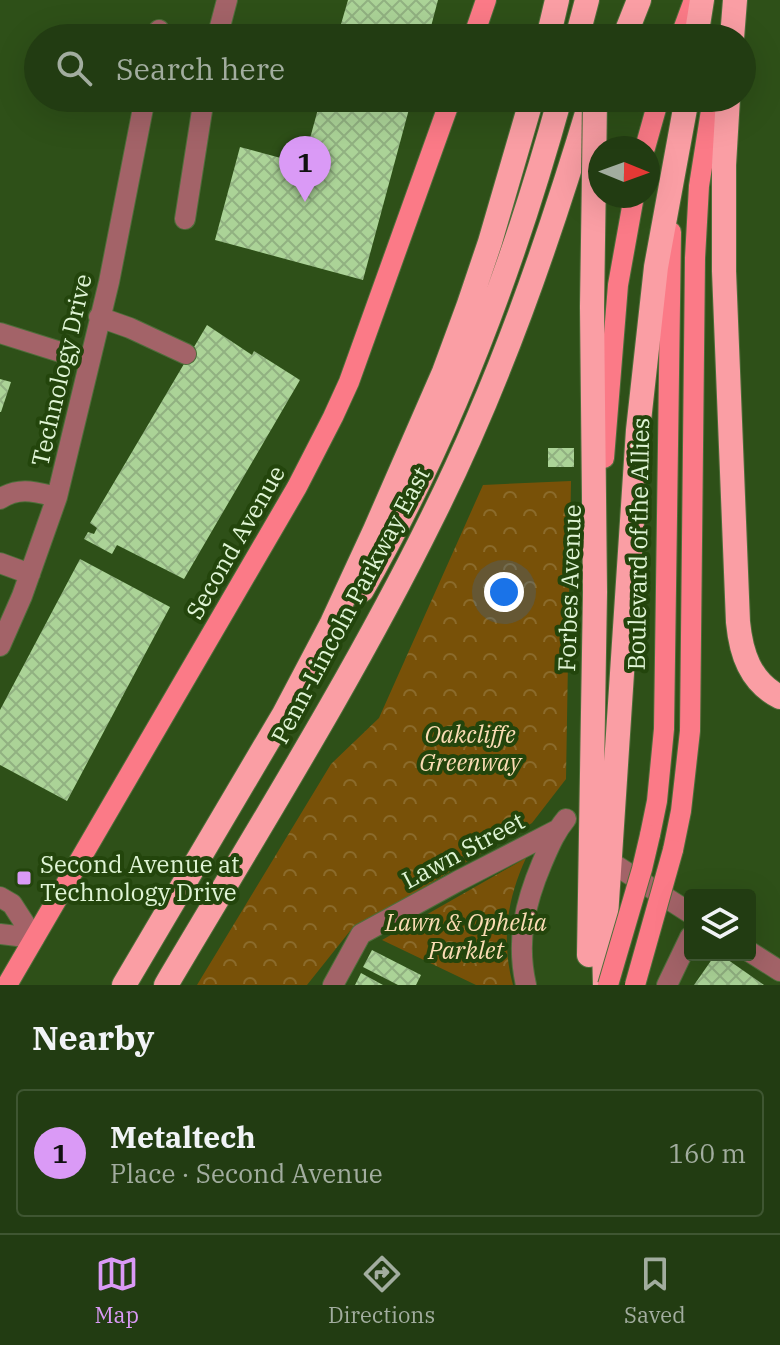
<!DOCTYPE html>
<html lang="en">
<head>
<meta charset="utf-8">
<style>
	:root { --surface:#223c12; --page:#2a431b; --text:#f1f3f6; --muted:#a2ad9f; --line:#3f5632; --accent:#da9af6 }
	body { margin:0; font-family:"IBM Plex Serif",serif; background:var(--page); color:var(--text) }
	.controls { position:absolute; right:24px; bottom:24px; display:grid; overflow:hidden; border-radius:8px; box-shadow:0 8px 32px #0002 }
	.controls button { width:72px; height:72px; display:grid; place-items:center; padding:0; border:0; border-bottom:2px solid var(--line); background:var(--surface); color:var(--text); font:40px sans-serif }
	.compass { position:absolute; left:588px; top:136px; width:72px; height:72px; border-radius:50%; background:var(--surface); box-shadow:0 8px 32px #0002; rotate:91deg }
	.you { position:absolute; left:504px; top:592px; width:28px; height:28px; margin:-20px; border:6px solid #fff; border-radius:50%; background:#1a73e8; box-shadow:0 0 0 12px #1a73e833 }
	.badge { display:grid; place-items:center; width:52px; height:52px; border-radius:50%; background:var(--accent); color:#111; font-size:26px; font-weight:700 }
	.pin { position:absolute; translate:-50% -66px; filter:drop-shadow(0 2px 4px #0008) }
	.pin::after { content:''; position:absolute; top:42px; width:28px; height:24px; background:inherit; clip-path:polygon(0 0,100% 0,50% 100%) }
	.list { margin:0; padding:0; list-style:none }
	h2 { display:flex; justify-content:space-between; align-items:center; height:104px; margin:0; padding:0 32px; font-size:34px }
	h2 small { font-size:26px; font-weight:400; color:var(--muted) }
	.list li { display:grid; grid-template-columns:52px 1fr auto; gap:24px; align-items:center; box-sizing:border-box; height:128px; margin:0 16px 16px; padding:0 16px; border:2px solid var(--line); border-radius:8px }
	.list b { display:block; font-size:30px; white-space:nowrap }
	.list p { margin:0; font-size:26px; white-space:nowrap; color:var(--muted) }
	.list em { font-size:26px; font-style:normal; color:var(--muted) }
	.icon { flex:none; width:44px; height:44px; fill:none; stroke:currentColor; stroke-width:2; stroke-linecap:round; stroke-linejoin:round }
	.map { position:relative; flex:none; width:780px; height:985px; overflow:hidden }
	.search { position:absolute; background:var(--surface); box-shadow:0 8px 32px #0002; left:24px; right:24px; top:24px; height:88px; display:flex; align-items:center; gap:20px; box-sizing:border-box; padding:0 28px; border-radius:44px; color:var(--muted); font-size:30px }
	.sheet { height:248px; background:var(--surface) }
	nav { display:flex; justify-content:space-around; align-items:center; box-sizing:border-box; height:112px; border-top:2px solid var(--line); background:var(--surface); font-size:22px; color:var(--muted) }
	nav a { display:grid; justify-items:center; gap:4px }
	nav .on { color:var(--accent) }
	.map>svg:first-child { display:block }
</style>
</head>
<body>
<div class="map">
<svg width="780" height="985" viewBox="0 0 780 985">
	<defs>
		<pattern id="forest-crowns" width="20" height="18" patternUnits="userSpaceOnUse" patternTransform="scale(2)"><rect width="20" height="18" fill="#785108"/><path d="M2 6a3 3 0 1 1 6 0M12 15a3 3 0 1 1 6 0" fill="none" stroke="#8b6b2b"/></pattern>
		<pattern id="building-cross-hatch" width="8" height="8" patternUnits="userSpaceOnUse" patternTransform="scale(2)"><rect width="8" height="8" fill="#abd397"/><path d="M0 0l8 8M0 8l8-8" fill="none" stroke="#91b181"/></pattern>
	</defs>
	<rect width="100%" height="100%" fill="#2e5018"/>
	<!-- forest -->
	<path fill="url(#forest-crowns)" d="M571,481L566,779L532,823L350,931L307,985H197L331,764L379,718L483,485Z
		M526,858C507,899 501,941 513,985H476L382,940Z"/>
	<!-- building -->
	<path fill="url(#building-cross-hatch)" d="M348,0H438L428,38H337Z
		M321,98H412L363,280L215,240L240,147L303,164Z
		M207,325L252,355L254,351L300,380L184,579L117,545L112,554L84,539L88,532L94,534L97,528L90,523Z
		M0,379L11,382L1,412H0Z
		M548,448H574V467H548Z
		M80,559L170,607L67,801L0,765V710Z
		M372,950L421,975L416,985H398L363,967Z
		M715,955H721L764,985H694Z
		M361,973L383,985H355Z"/>
	<g fill="none" stroke-linecap="round" stroke-linejoin="round">
		<defs>
			<path id="minor" d="M157,38L159,30
				M217,38L227,0
				M185,219L204,98
				M99,317L130,328L186,354
				M0,333L89,361
				M0,499C19,486 36,492 57,497
				M0,563L30,574
				M0,646L22,596L57,497L109,282L145,98
				M609,861L690,913
				M0,897L12,904L34,938
				M0,934L34,938
				M750,952L780,971
				M333,985L361,934L458,881L557,830
				M526,985C516,941 525,903 542,863C549,847 555,832 566,819
				M667,985L690,937"/>
			<path id="major" d="M473,38L486,0
				M680,38L694,0
				M645,148L659,98
				M604,458L618,285L634,196
				M650,835L657,801L664,729L671,232
				M673,850L681,811L690,731L695,258L699,186L713,98
				M7,985L297,487L333,417L349,382L451,98"/>
			<path id="highway" d="M548,38L557,0
				M577,38L587,0
				M624,38L639,0
				M696,38L702,0
				M732,38L735,0
				M728,98L724,165V271L738,622C741,653 750,682 780,697
				M362,590C450,437 513,268 560,98
				M589,955L595,592L592,307L594,175
				M124,985L284,714L332,623L375,530L444,372L468,307L490,242L532,98
				M166,985C257,831 353,678 432,518C499,384 548,243 591,100
				M605,985L604,947L638,430L656,267L687,98"/>
		</defs>
		<!-- minor casing -->
		<use href="#minor" stroke="#4e6e3a" stroke-width="22"/>
		<!-- major casing -->
		<use href="#major" stroke="#4e6e3a" stroke-width="22"/>
		<!-- highway casing -->
		<use href="#highway" stroke="#4e6e3a" stroke-width="26"/>
		<!-- minor -->
		<use href="#minor" stroke="#a36368" stroke-width="20"/>
		<!-- major -->
		<use href="#major" stroke="#fb7a87" stroke-width="20"/>
		<!-- highway -->
		<use href="#highway" stroke="#fa9ea4" stroke-width="24"/>
		<defs>
			<path id="major-bridge" d="M608,985L642,869L650,835
				M635,985L673,850"/>
			<path id="highway-bridge" d="M594,175L595,98"/>
		</defs>
		<!-- major-bridge casing -->
		<use href="#major-bridge" stroke="#4e6e3a" stroke-width="22" stroke-linecap="butt"/>
		<!-- highway-bridge casing -->
		<use href="#highway-bridge" stroke="#4e6e3a" stroke-width="26" stroke-linecap="butt"/>
		<!-- major-bridge -->
		<use href="#major-bridge" stroke="#fb7a87" stroke-width="20"/>
		<!-- highway-bridge -->
		<use href="#highway-bridge" stroke="#fa9ea4" stroke-width="24"/>
	</g>
	<!-- markers -->
	<rect fill="#da9af6" stroke="#23450c" stroke-width="3" x="16" y="870" width="16" height="16" rx="4"/>
	<g text-anchor="middle" dominant-baseline="central" stroke-width="8" stroke-linejoin="round" paint-order="stroke">
		<!-- street labels -->
		<g font-size="24" fill="#e0f5d6" stroke="#23450c">
			<text transform="translate(61 370) rotate(-77)">Technology Drive</text>
			<text transform="translate(235 542) rotate(-60)">Second Avenue</text>
			<text transform="translate(638 544) rotate(-89)">Boulevard of the Allies</text>
			<text transform="translate(569 588) rotate(-88)">Forbes Avenue</text>
			<text transform="translate(350 605) rotate(-62)">Penn-Lincoln Parkway East</text>
			<text transform="translate(463 850) rotate(-28)">Lawn Street</text>
		</g>
		<!-- park labels -->
		<g font-size="24" font-style="italic" fill="#fadcb4" stroke="#23450c">
			<text x="470" y="734">Oakcliffe<tspan x="470" dy="28">Greenway</tspan></text>
			<text x="466" y="922">Lawn &amp; Ophelia<tspan x="466" dy="28">Parklet</tspan></text>
		</g>
		<!-- poi labels -->
		<g font-size="24" fill="#e0f5d6" stroke="#23450c" text-anchor="start">
			<text x="40" y="864">Second Avenue at<tspan x="40" dy="28">Technology Drive</tspan></text>
		</g>
	</g>
</svg>
<div class="controls">
<button><svg class="icon" aria-label="layers" viewBox="0 0 24 24"><path d="M12 4l9 5-9 5-9-5zM3 14l9 5 9-5"/></svg></button>
</div>
<svg class="compass" viewBox="-18 -18 36 36"><path d="M0-13l5 13h-10z" fill="#e53935"/><path d="M0 13l5-13h-10z" fill="#a2ad9f"/></svg>
<div class="you"></div>
<div class="pin badge" style="left:305px;top:202px">1</div>
<div class="search"><svg class="icon" aria-label="search" viewBox="0 0 24 24"><circle cx="10" cy="10" r="6"/><path d="M15 15l6 6"/></svg>Search here</div>
</div>
<section class="sheet">
<h2>Nearby<small></small></h2>
<ul class="list">
<li><span class="badge">1</span><div><b>Metaltech</b><p>Place · Second Avenue</p></div><em>160 m</em></li>
</ul>
</section>
<nav>
<a class="on"><svg class="icon" aria-label="map" viewBox="0 0 24 24"><path d="M3 6l6-2 6 2 6-2v14l-6 2-6-2-6 2zM9 4v14M15 6v14"/></svg>Map</a>
<a><svg class="icon" aria-label="directions" viewBox="0 0 24 24"><path d="M12 3l9 9-9 9-9-9zM9 14v-3h6M13 9l2 2-2 2"/></svg>Directions</a>
<a><svg class="icon" aria-label="saved" viewBox="0 0 24 24"><path d="M7 4h10v16l-5-4-5 4z"/></svg>Saved</a>
</nav>
</body>
</html>
